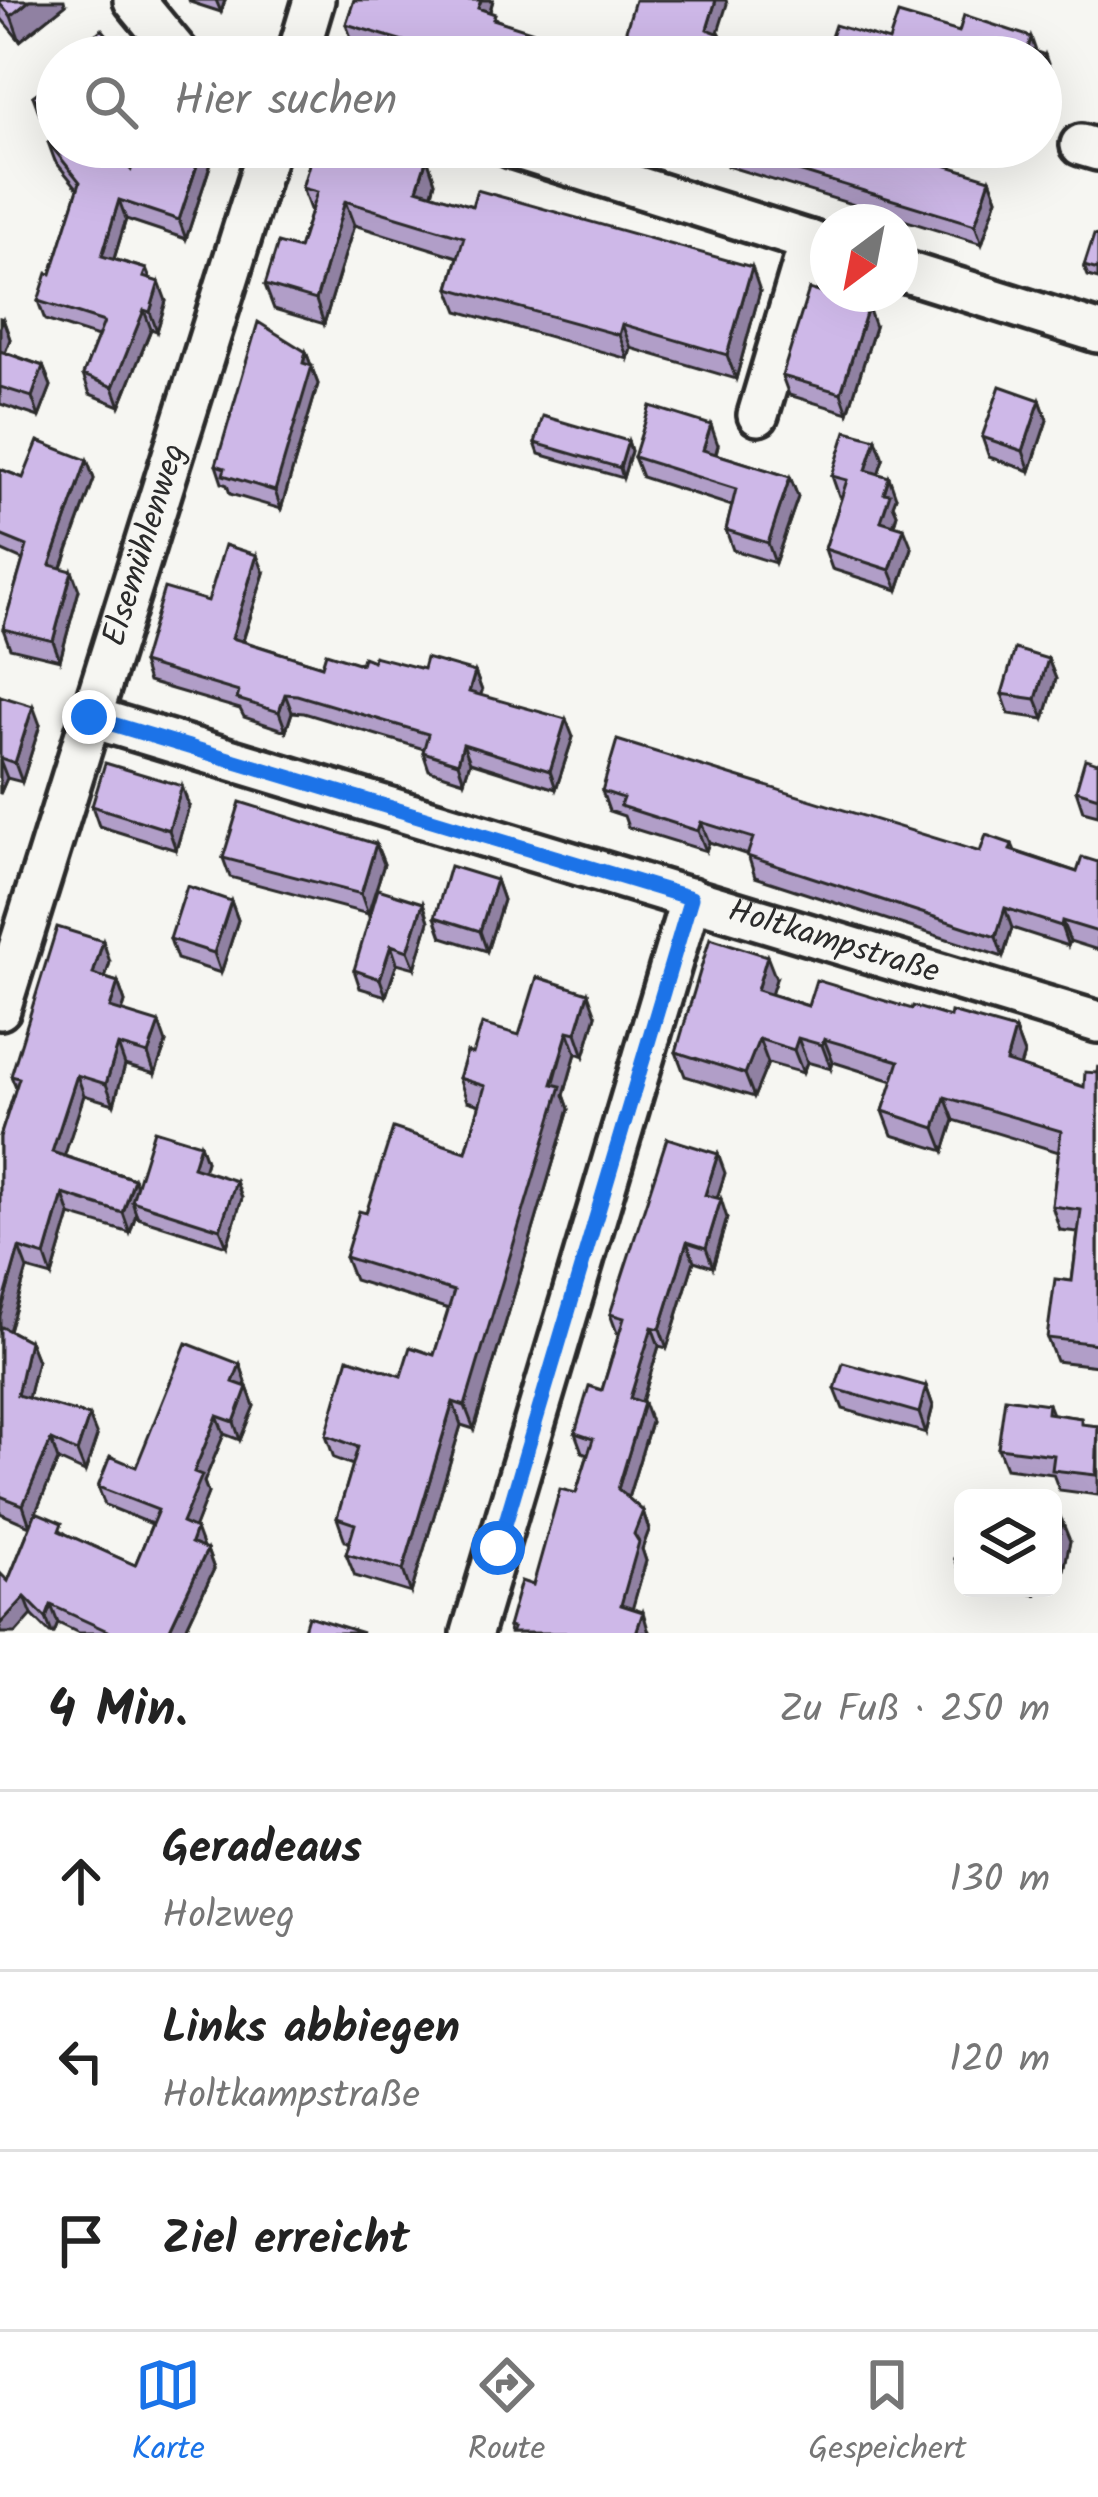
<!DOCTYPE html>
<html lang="de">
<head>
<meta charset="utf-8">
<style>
	:root { --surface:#fff; --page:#f6f6f6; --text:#222; --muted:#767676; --line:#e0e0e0; --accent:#1a73e8 }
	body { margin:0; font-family:Kalam,sans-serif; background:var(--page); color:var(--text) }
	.controls { position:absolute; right:36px; bottom:36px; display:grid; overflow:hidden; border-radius:18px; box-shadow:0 12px 48px #0002 }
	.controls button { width:108px; height:108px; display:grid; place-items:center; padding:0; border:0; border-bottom:3px solid var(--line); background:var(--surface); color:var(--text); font:60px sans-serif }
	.compass { position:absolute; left:810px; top:204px; width:108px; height:108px; border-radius:50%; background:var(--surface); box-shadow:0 12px 48px #0002; rotate:212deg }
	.stop { position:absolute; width:36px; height:36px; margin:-27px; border:9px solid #1a73e8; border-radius:50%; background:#fff }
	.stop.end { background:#1a73e8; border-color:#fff; box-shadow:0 3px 12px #0008 }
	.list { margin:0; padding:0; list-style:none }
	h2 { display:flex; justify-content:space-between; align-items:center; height:156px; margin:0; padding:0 48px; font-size:51px }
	h2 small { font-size:39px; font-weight:400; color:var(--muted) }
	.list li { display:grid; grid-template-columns:78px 1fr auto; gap:36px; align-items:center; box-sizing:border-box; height:180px; padding:0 48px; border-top:3px solid var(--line) }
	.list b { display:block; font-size:45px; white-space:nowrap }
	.list p { margin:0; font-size:39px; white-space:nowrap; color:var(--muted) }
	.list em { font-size:39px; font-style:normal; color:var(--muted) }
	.icon { flex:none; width:66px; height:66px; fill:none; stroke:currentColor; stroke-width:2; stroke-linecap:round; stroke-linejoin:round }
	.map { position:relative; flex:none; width:1098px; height:1633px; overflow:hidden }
	.search { position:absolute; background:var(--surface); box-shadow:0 12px 48px #0002; left:36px; right:36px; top:36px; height:132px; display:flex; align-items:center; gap:30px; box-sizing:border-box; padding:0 42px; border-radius:66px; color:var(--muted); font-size:45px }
	.sheet { height:696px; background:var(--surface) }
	nav { display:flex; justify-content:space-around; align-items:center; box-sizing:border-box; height:168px; border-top:3px solid var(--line); background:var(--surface); font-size:33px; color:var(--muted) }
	nav a { display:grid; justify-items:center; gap:6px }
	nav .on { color:var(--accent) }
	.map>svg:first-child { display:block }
</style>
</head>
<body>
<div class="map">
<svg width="1098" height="1633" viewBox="0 0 1098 1633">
	<rect width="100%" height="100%" fill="#f6f6f2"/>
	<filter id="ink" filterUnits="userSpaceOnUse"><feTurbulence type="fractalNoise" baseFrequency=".00833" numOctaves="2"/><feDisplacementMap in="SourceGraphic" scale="24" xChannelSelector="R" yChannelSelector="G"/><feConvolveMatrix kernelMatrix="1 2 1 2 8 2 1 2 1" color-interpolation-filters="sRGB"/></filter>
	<g filter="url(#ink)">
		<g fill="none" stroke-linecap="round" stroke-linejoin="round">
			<defs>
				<g id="minor">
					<path d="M134,0L181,57"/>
					<path d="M297,57L314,0"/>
					<path d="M1081,145L1098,150"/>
					<path d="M511,147L828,247"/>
					<path d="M900,270L1098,332"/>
					<path d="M758,415L810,241"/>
					<path id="s1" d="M90,717L1098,1022"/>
					<path id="s2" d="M0,1009L269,147"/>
					<path d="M472,1633L691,898"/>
				</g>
			</defs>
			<!-- minor casing -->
			<use href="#minor" stroke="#2b2b2b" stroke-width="48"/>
			<!-- minor -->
			<use href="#minor" stroke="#f6f6f2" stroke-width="39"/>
		</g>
		<!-- wall -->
		<path fill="#b19ec8" stroke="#2b2b2b" stroke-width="3" d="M0,0L65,5L20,41L0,17Z
			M189,0H225L221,12L190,2Z
			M354,0H493L490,12L497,20L552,43L597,57H401L353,43L346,24Z
			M57,78V147L131,170L138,147H207L212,160L186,239L126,219L114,259L146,269L150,279L166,301L157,331L151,329L120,406L90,394L83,375L98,337L45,320L38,301L51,274L78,189L55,161L48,142L56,136L40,115L33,96Z
			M720,147L990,179L997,198L982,244L727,166Z
			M427,158L435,182L432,194L760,291L736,379L631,348L628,359L458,311L449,288L458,257L354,225L324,324L274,309L265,285L299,249L311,212L302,188Z
			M1098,236V279L1088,276L1084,266Z
			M0,318L3,319L10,339L5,352L43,366L51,386L39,417L0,404Z
			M875,327L848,413L789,395L782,376Z
			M306,352L318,384L281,509L230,494L227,485L222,483L216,465Z
			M1040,400L1047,420L1030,471L989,457L982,437Z
			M628,441L631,451L623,478L539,454L535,443Z
			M718,445L716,454L790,477L798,497L775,563L733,550L726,530L732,506L642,477L634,457Z
			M883,459L878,474L896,497L893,505L897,514L894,525L912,548L898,590L832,569L825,549L842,496H839L832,476Z
			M87,460L94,479L62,568L79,590L60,660L10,648L3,629L23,560L0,550V469L23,478Z
			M264,573L243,641L322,666L373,661L423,669L475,672L482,691L480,695L573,737L556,789L470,762L464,781L429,770L423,752L424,749L304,713L292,712L286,731L244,717L240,709L148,682L142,663L208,601Z
			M1048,659L1056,679L1044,719L1009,714L1002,694Z
			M0,696L40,725L22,782L7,778L0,794Z
			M1098,763V815L1083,811L1076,790Z
			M602,791L980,852L1012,844L1015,851L1077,872L1098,862V950L1070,941L1068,946L1012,928L1003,957L755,877L748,855L709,842L706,851L628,827L624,816L609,811Z
			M92,806H189L176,850L99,826Z
			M376,844L384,864L368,914L230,877L223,858Z
			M496,880L503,900L487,951L442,937L435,917Z
			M231,901L238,920L221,973L177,959L170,939Z
			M423,903L429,921L415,968L397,963L386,996L360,988L354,970Z
			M110,962L105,978L118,982L125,1002L122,1012L166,1043L155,1074L125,1065L114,1104L84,1095L64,1156L134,1179L136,1187L200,1144L206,1161L203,1171L242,1198L227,1246L138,1218L136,1214L130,1233L70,1215L52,1276L27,1269L9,1330L29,1341L37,1361L28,1398L97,1436L85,1472L58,1460L36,1512L66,1534L135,1565L152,1524L105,1505L98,1487L136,1467L240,1364L246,1382L245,1386L247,1387L254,1406L240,1440L224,1434L204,1482L208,1493L194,1528L203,1549L207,1550L214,1569L184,1633H79L58,1623L54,1633H50L32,1615L8,1581L30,1526L0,1513V1137L16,1088L11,1076Z
			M776,979L771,994L808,1006L912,1009L1015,1030L1024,1054L1020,1067L1084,1087L1097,1073L1098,1066V1366L1056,1361L1047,1338L1072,1281L1078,1232L1060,1230L1052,1206L1059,1152L954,1120L944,1151L892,1135L883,1111L893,1081L833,1062L831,1069L807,1062L803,1073L768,1063L754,1097L685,1076L676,1052Z
			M596,1015L584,1056L576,1053L564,1095L569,1109L474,1429L461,1425L411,1593L355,1576L346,1554L350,1542L345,1541L337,1518L353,1465L334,1458L326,1435L401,1376L434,1355L449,1309L354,1280L345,1257L366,1213L466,1152L480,1105L467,1101L459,1078L473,1054L519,1035Z
			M725,1173L717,1198L727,1218L713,1267L694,1261L667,1348L659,1346L642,1402L651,1422L628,1498L643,1511L649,1530L642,1549L646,1561L632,1608L649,1631V1633H510L508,1627L533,1585L576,1493L588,1454L582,1452L575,1433L602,1390L619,1333H617L610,1314Z
			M926,1386L933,1406L926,1433L843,1409L835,1389Z
			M1048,1404L1052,1414L1081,1418L1083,1425L1098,1426V1495L1059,1490L1053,1474L1006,1468L998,1448Z
			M1053,1520L1070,1541L1064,1570L1053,1568Z
			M963,1521V1580L955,1559Z
			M1004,1588H1037L1036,1595Z"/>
		<!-- shaded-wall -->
		<path fill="#9081a2" stroke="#2b2b2b" stroke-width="3" d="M30,0H64L65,5L20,41L11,16Z
			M216,0H225L221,12Z
			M481,0H493L485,27L478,8Z
			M716,0H726L727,4L713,48L707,29Z
			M720,34L727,53L725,57H713Z
			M1031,37L1038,57L1028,49Z
			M1045,55L1052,75L1041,111V67Z
			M203,147H207L212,160L186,239L179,220Z
			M427,158L435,182L426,213L417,189Z
			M990,179L997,198L982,244L975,225Z
			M119,200L126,219L109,275L102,256Z
			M345,201L354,225L324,324L316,300Z
			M752,267L760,291L736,379L727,355Z
			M159,282L166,301L157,331L150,312Z
			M868,307L875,327L848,413L841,393Z
			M144,310L151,329L120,406L113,387Z
			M3,319L10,339L0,367V327Z
			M622,324L631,348L628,359L619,335Z
			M306,352L318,384L281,509L275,491Z
			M43,366L51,386L39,417L32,397Z
			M1040,400L1047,420L1030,471L1023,451Z
			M711,425L718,445L711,470L703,450Z
			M876,439L883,459L873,490L866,470Z
			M628,441L631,451L623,478L620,468Z
			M87,460L94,479L56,583L50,565Z
			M790,477L798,497L775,563L768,543Z
			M889,477L896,497L893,505L897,514L888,541L881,521L884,493Z
			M904,528L912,548L898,590L890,570Z
			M257,555L264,573L238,656L232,638Z
			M72,571L79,590L60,660L53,641Z
			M1048,659L1056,679L1044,719L1036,699Z
			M475,672L482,691L476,710L469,692Z
			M285,694L292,712L286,731L279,712Z
			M33,706L40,725L22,782L15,763Z
			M566,719L573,737L556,789L550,771Z
			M463,744L470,762L464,781L458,763Z
			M0,760L7,778L0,794Z
			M182,786L189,806L176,850L169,830Z
			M701,822L709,842L706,851L698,831Z
			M376,844L384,864L368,914L361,894Z
			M496,880L503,900L487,951L480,931Z
			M231,901L238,920L221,973L214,953Z
			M423,903L429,921L415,968L408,951Z
			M1005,908L1012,928L1003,957L996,937Z
			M1062,921L1070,941L1068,946L1061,926Z
			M103,941L110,962L100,995L93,974Z
			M391,945L397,963L386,996L380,979Z
			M767,956L776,979L765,1014L757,990Z
			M118,982L125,1002L117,1028L110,1008Z
			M588,993L596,1015L584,1056L576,1033Z
			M159,1023L166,1043L155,1074L148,1054Z
			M1015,1030L1024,1054L1014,1086L1006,1062Z
			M568,1031L576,1053L564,1095L569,1109L474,1429L465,1406Z
			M798,1038L807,1062L803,1073L794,1050Z
			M759,1039L768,1063L754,1097L745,1074Z
			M824,1039L833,1062L831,1069L822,1045Z
			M118,1045L125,1065L114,1104L106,1084Z
			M77,1075L84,1095L59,1173L52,1152Z
			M945,1097L954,1120L944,1151L935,1128Z
			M200,1144L206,1161L199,1184L193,1167Z
			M718,1154L725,1173L712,1214L705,1195Z
			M134,1179L141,1199L132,1201L136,1214L130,1233L123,1213Z
			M236,1181L242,1198L227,1246L220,1229Z
			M63,1194L70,1215L52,1276L45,1256Z
			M721,1199L727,1218L713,1267L706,1248Z
			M687,1242L694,1261L667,1348L660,1329Z
			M19,1248L27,1269L5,1345L0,1332V1315Z
			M652,1327L659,1346L637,1417L630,1398Z
			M29,1341L37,1361L24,1415L17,1395Z
			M240,1364L246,1382L240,1400L233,1382Z
			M926,1386L933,1406L926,1433L919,1413Z
			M247,1387L254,1406L240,1440L234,1422Z
			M453,1402L461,1425L411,1593L403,1570Z
			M644,1403L651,1422L625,1508L618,1489Z
			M89,1416L97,1436L85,1472L77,1452Z
			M217,1416L224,1434L204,1482L208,1493L189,1542L182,1523L194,1472Z
			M51,1440L58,1460L30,1526L23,1505Z
			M643,1511L649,1530L642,1549L646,1561L628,1624L621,1605L634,1534Z
			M1062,1521L1070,1541L1064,1570L1057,1550Z
			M196,1529L203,1548L197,1562L191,1543Z
			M207,1550L214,1569L184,1633H168Z
			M25,1597L32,1615L16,1633H0V1624Z
			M51,1605L58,1623L54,1633H52L46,1618Z
			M643,1612L649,1633H636Z"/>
		<!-- building -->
		<path fill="#ceb8e8" stroke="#2b2b2b" stroke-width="3" d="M0,0H30L11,16L0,3Z
			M354,0H481L478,8L495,14L493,19L550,37L549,42L597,57H457L346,24Z
			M635,0H716L707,29L720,34L713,57H618Z
			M898,14L959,32L964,15L1031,37L1028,49L1045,55L1041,67V57H843L826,52L835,25L889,41Z
			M102,29L126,57H68Z
			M57,78V126L33,96Z
			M57,135V147H112L131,170L138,147H203L179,220L119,200L102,256L146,269L143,277L159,282L150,312L144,310L113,387L83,375L104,322L38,301L47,273L51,274L80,182L48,142Z
			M314,147H391L427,158L417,189L472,206L477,190L752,267L727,355L622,324L619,335L449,288L464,237L345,201L316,300L265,285L278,243L299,249L317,192L302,188Z
			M720,147H887L990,179L975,225Z
			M1094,235L1098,236V270L1084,266Z
			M809,289L868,307L841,393L782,376Z
			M258,322L306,352L303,363L312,366L275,491L223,475L225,468L216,465Z
			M0,351L43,366L32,397L0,387Z
			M1000,386L1040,400L1023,451L982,437Z
			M650,406L711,425L703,450L790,477L768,543L726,530L736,489L634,457Z
			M543,416L628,441L620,468L535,443Z
			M846,431L876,439L866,470L889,477L884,493L890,494L881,521L904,528L890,570L825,549L847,480L832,476Z
			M38,441L87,460L50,565L72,571L53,641L3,629L27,546L0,535V469L23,478Z
			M225,545L257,555L232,638L322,666L326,653L361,664L363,657L373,661L374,656L423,669L426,658L475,672L469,692L566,719L550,771L463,744L458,763L423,752L428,734L297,695L285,694L279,712L237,699L239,692L142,663L164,588L208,601Z
			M1015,649L1048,659L1036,699L1002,694Z
			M0,696L33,706L15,763L0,758Z
			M617,740L980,852L986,835L1012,844L1010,850L1077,872L1082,857L1098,862V932L1062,921L1061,926L1005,908L996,937L747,856L753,838L701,822L698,831L620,806L623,798L602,791Z
			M1085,759L1098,763V797L1076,790Z
			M105,763L182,786L169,830L92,806Z
			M240,802L376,844L361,894L223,858Z
			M450,866L496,880L480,931L435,917Z
			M187,886L231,901L214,953L170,939Z
			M378,889L423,903L408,951L391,945L380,979L354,970Z
			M57,927L103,941L93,974L118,982L110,1008L159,1023L148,1054L118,1045L106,1084L77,1075L52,1152L134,1179L123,1213L63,1194L45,1256L19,1248L0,1315V1137L19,1078L11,1076Z
			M710,938L767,956L757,990L808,1006L816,980L912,1009L913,1006L950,1017L951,1012L1015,1030L1006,1062L1084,1087L1085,1072L1097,1073L1098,1066V1344L1047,1338L1055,1279L1072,1281L1081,1210L1052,1206L1061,1131L945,1097L935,1128L883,1111L899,1061L824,1039L822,1045L798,1038L794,1050L759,1039L745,1074L676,1052Z
			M537,977L588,993L576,1033L568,1031L552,1084L561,1086L465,1406L453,1402L403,1570L346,1554L355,1524L337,1518L358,1447L326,1435L348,1358L401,1376L410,1347L434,1355L454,1291L345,1257L359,1211L366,1213L393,1128L466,1152L485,1086L459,1078L467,1052L473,1054L482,1024L519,1035Z
			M154,1130L200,1144L193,1167L236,1181L220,1229L132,1201Z
			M667,1138L718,1154L705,1195L721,1199L706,1248L687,1242L660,1329L652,1327L630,1398L644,1403L618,1489L643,1511L634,1534L639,1542L621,1605L643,1612L636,1633H511L513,1628L508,1627L521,1581L533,1585L560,1489L576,1493L593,1439L575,1433L589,1386L602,1390L624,1318L610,1314Z
			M0,1326L29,1341L17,1395L89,1416L77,1452L51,1440L23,1505L0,1496Z
			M186,1343L240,1364L233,1382L247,1387L234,1422L217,1416L194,1472L202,1475L182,1523L196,1529L191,1543L207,1550L168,1633H112L51,1605L46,1618L25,1597L0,1624V1573L8,1581L36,1512L62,1523L59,1531L135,1565L158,1510L98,1487L110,1456L136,1467Z
			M843,1363L926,1386L919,1413L835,1389Z
			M1005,1398L1048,1404L1047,1413L1081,1418V1424L1098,1426L1096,1475L1052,1470L1054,1455L998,1448Z
			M1053,1520L1062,1521L1057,1550L1053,1549Z
			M963,1521V1561L955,1559Z
			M308,1616L363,1633H303Z"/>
	</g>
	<g fill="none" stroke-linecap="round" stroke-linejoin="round" filter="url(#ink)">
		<!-- route -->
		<path stroke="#1a73e8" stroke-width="15" d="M89,717L691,898L498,1548"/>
	</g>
	<g text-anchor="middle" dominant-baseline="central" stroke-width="9" stroke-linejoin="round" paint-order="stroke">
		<!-- street labels -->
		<g font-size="33" fill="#2b2b2b" stroke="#f6f6f2">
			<text stroke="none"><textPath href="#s2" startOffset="486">Elsemühlenweg</textPath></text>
			<text stroke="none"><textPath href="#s1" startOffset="777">Holtkampstraße</textPath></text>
		</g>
	</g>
</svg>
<div class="controls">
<button><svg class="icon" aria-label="layers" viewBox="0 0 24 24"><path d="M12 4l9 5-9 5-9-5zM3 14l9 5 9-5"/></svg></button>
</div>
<svg class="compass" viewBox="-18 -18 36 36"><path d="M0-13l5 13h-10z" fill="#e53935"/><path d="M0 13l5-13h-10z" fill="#767676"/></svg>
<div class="stop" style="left:498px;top:1548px"></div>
<div class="stop end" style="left:89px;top:717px"></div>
<div class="search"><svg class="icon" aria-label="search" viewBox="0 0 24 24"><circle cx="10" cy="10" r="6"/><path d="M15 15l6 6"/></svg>Hier suchen</div>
</div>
<section class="sheet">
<h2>4 Min.<small>Zu Fuß · 250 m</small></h2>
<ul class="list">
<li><svg class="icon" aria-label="ahead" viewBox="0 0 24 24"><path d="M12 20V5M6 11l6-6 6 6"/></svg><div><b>Geradeaus</b><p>Holzweg</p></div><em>130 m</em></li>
<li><svg class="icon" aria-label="left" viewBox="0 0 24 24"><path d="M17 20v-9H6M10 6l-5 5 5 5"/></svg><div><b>Links abbiegen</b><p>Holtkampstraße</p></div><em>120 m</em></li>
<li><svg class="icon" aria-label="arrive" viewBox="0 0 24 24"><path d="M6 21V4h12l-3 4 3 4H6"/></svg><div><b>Ziel erreicht</b></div></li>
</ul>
</section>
<nav>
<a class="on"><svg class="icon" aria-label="map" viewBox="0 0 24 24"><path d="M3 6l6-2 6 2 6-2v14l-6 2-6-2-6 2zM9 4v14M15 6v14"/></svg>Karte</a>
<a><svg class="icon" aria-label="directions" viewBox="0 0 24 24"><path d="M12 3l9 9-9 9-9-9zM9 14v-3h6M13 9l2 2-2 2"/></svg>Route</a>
<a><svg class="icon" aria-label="saved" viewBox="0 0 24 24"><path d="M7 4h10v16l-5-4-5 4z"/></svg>Gespeichert</a>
</nav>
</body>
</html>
